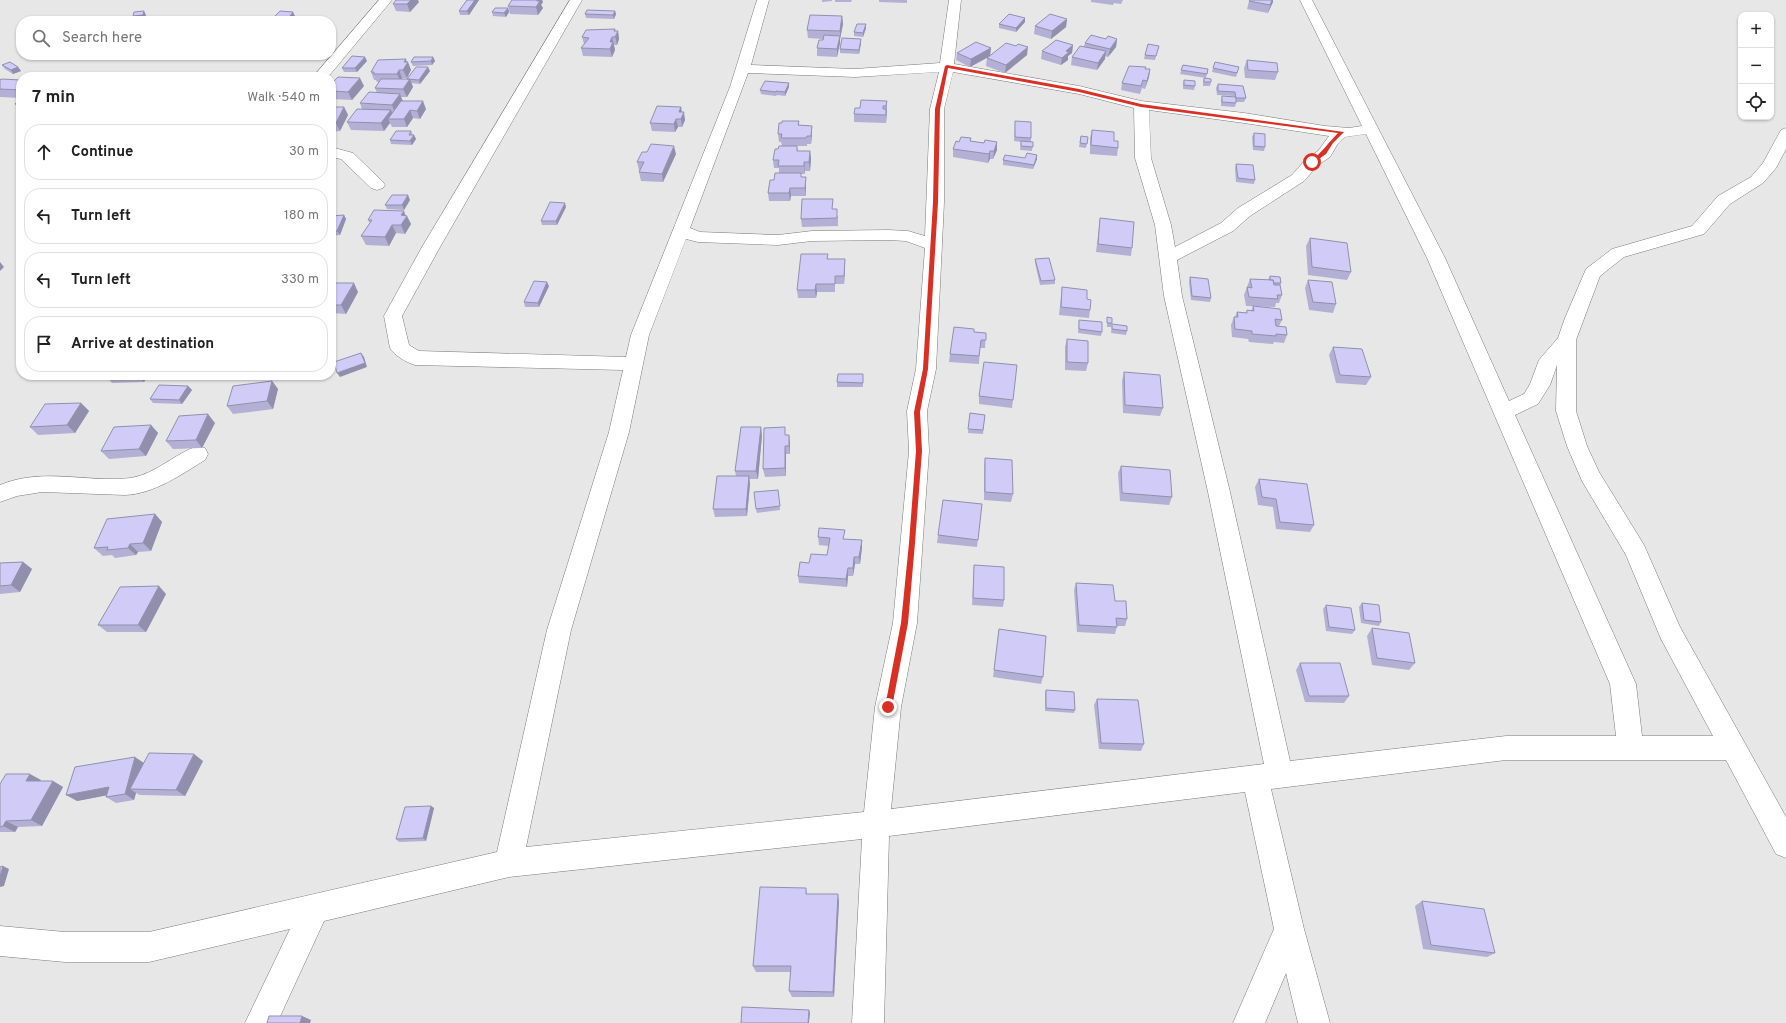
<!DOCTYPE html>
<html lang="en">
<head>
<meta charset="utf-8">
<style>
	:root { --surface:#fff; --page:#f6f6f6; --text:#222; --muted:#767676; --line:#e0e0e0 }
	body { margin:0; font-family:Overpass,sans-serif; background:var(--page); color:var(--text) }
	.controls { position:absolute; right:12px; top:12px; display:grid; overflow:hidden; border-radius:8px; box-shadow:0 1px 3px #0004 }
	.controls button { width:36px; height:36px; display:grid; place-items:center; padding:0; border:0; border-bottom:1px solid var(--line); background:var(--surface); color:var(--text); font:20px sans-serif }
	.stop { position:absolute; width:12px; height:12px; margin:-9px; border:3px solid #d93025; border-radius:50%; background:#fff }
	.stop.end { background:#d93025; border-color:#fff; box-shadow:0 1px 4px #0008 }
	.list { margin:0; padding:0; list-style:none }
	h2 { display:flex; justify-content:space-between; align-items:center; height:52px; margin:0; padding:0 16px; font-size:17px }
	h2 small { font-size:13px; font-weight:400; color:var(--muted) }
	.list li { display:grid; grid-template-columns:26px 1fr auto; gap:12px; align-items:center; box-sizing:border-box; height:56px; margin:0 8px 8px; padding:0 8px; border:1px solid var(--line); border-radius:16px }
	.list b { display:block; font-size:15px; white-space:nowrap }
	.list em { font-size:13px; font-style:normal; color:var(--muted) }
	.icon { flex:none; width:22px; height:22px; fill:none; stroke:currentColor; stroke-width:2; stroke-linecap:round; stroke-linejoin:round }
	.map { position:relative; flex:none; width:1786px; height:1023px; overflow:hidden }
	.search { position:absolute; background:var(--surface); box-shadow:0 1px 3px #0004; left:16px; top:16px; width:320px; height:44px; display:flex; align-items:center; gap:10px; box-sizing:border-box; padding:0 14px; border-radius:16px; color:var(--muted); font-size:15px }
	.panel { position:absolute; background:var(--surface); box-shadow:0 1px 3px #0004; left:16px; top:72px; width:320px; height:308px; border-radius:16px }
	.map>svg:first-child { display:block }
</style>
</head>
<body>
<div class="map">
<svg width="1786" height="1023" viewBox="0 0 1786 1023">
	<rect width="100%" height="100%" fill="#e7e7e8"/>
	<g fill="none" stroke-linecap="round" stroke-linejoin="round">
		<defs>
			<path id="street" d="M379,0H392L328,77H313Z
				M570,0H582L440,247L402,316L409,345L419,351L626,357L631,335L730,87L757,0H769L751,65L855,69L940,63L949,0H961L954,64L1079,86L1141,101L1244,113L1325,126L1349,128L1362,126L1300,0H1312L1445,258L1509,401L1524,394L1530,384L1539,360L1558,338L1565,318L1586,269L1612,249L1692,226L1718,196L1751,177L1763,163L1781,130L1786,128V149L1776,168L1763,183L1730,204L1704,234L1624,257L1600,276L1576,340V411L1587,446L1599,472L1644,545L1680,627L1786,817V858L1776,854L1726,760H1506L1271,789L1304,929L1330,1023H1298L1286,973L1265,1023H1233L1274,929L1245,792L889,836L884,1023H852L862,839L509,877L324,921L277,1023H245L290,929L149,962H65L0,956V926L65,932H149L497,852L547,630L609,432L623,370L415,365C406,362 395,356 390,348L384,316L422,247ZM939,72L930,109L925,236L908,231L888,230L812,231L778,235L700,232L690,228L748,73L855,77ZM953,72L1079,94L1134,108L1135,158L1155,225L1164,296L1208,492L1264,764L891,809L901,707L917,623L929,451L927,411L936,369L944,202V109ZM1149,110L1244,123L1329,136L1318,151L1306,159L1292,175L1238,208L1221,223L1175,247L1171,225L1151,158ZM1366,134L1427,258L1610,684L1616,736H1506L1290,761L1230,492L1182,296L1177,260L1233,231L1250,216L1304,181L1318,165L1330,157L1337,145L1345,137ZM686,239L698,242L778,245L812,241L888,240L906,241L925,248L916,369L907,411L909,451L893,623L875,707L864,812L526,847L571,630L629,432L649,335ZM1557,365L1556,411L1567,446L1582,481L1626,555L1661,639L1713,736H1642L1636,684L1515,415L1538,404L1550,385Z
				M331,147L353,153L383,182L385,185L383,188L377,190L371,188L341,159L331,157Z
				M198,446L205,448L208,454L205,460C182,474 154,494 125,495L42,492L17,496L0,502V485C43,467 87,483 131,478C156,474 175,453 198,446Z"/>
		</defs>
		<!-- street casing -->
		<use href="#street" stroke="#7a7a7b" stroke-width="1"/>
		<!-- street -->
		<use href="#street" fill="#fff" fill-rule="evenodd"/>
	</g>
	<!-- wall -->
	<path fill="#b4afd4" d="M467,0H479L469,15H460L459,11Z
		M512,0H542L543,2L541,5L543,8L538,15L510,14L508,6Z
		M822,0H832V1L822,2Z
		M835,0H852L851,2H835Z
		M879,0H907V3L879,2Z
		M1091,0H1123L1121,4L1114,3L1113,5L1091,2Z
		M1249,1L1273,2L1268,13L1247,9Z
		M419,2L410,12L396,11L393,4Z
		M508,8L509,12L506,17L493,16L492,12Z
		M615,11L616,14L614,19L586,18L585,14Z
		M842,16L843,24L840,39V43L837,57L817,56V48L823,39L808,38L807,30Z
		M1025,18V22L1016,32L999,28V24Z
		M1067,19L1066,27L1051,39L1034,34L1035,26Z
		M866,28L863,37L854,36V32Z
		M615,31H618L619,39L617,45H614L615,50L612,57L583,56L581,48L584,44L582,37Z
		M861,39V43L859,54L840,53V49Z
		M1106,39H1117L1116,47L1108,57L1105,56V59L1097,70L1071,65L1072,57L1084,46L1085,43Z
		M1073,45L1072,53L1068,56V60L1061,65L1041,59L1042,51Z
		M1159,46L1155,60L1144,59L1145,55Z
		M991,48L990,55H1027L1005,73L986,66L987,58L970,67L956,60L957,53Z
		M433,57L435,61L432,65L413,66L411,62Z
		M1247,60L1278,72L1275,80L1245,78L1244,68Z
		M367,61L357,72H344L342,68Z
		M407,62L411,70L407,78H402V79H407L430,71L420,84L411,83L413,87L407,97H401L403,101L426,109L420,119L413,118L407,127H392L390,123L384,131L351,130L347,122L362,109L360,103L377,93L375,88L379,82H377L376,80H374L371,72Z
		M2,65L18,67L21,71L13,74L5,69Z
		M1183,65L1208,69L1206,78L1180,74Z
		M1213,68L1238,71L1236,77L1212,72Z
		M1145,69H1150L1149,77L1145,89L1142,88L1140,94L1121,90L1122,83Z
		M1204,78L1211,82L1210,86H1203V82Z
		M0,80H21V98L0,97Z
		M1184,80L1195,86L1194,90L1183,89V84Z
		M331,84L364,86L352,100L331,99Z
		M1218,84L1243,86L1246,98L1244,102H1236L1235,107L1221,106V100L1222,96L1234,97V96L1217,95L1216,88Z
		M789,87L785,96L777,95L776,96L761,94L760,90Z
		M21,100V108H18L15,104Z
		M887,101V109L886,123L854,122V114L860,108Z
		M331,107H344L348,115L340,131L331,132Z
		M681,107L682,112L685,120L682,127H678L675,132L652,131L650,123Z
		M799,121V125L812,126V134L811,144H807V146H797L798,151H810L811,159L810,171H805V174H801V177H806V196H791L790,201H769L768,193L774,180L779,173V168H774L773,160L778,149L782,146L781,142H779L778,134L782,123Z
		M1015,121L1031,138V142H1033L1032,151L1020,150L1021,142L1014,141Z
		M1092,130L1114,141L1118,148L1117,156L1090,154V138Z
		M411,131L413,135H414L416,139L412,145L391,144L390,140Z
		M1254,133L1265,147L1264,151L1253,150L1252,137Z
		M1081,136L1088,137L1086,148L1079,147Z
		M971,141L984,143L997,142V150L993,159H990L988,163L953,157V149L959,142Z
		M676,154L663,182L641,181L639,172L640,170H639L637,162Z
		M1037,155V159L1033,169L1003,165V160L1025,158Z
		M1236,164L1255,180L1254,184L1236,182L1235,168Z
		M410,200L404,210L387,209L385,205Z
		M566,207L557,225H542L541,221Z
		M833,209L838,217V226L802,227L801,219Z
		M344,215L346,219L340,235L331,236V216Z
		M406,216L411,224L405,234L396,233L389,246L366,245L361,236L370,223L368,220Z
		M1100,218L1132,248L1131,256L1096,252L1099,227Z
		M1310,238L1351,272L1347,280L1308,275L1306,246Z
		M828,254V259H845V268L844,284H835V292H817L816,298H798L797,290Z
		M1035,259L1055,280V284L1040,285L1035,263Z
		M1270,276L1281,283L1280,287L1282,295L1279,303H1276L1275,307L1246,306L1244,295L1250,279L1268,280Z
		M1190,277L1211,298L1210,302L1191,300L1189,282Z
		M1308,280L1336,304L1333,313L1309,310L1305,288Z
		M331,283L358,292L346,314L331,313Z
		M549,286L539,307H525L524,302Z
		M1062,287L1087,299L1090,310L1089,318L1059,315L1061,296Z
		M1253,306L1282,320L1279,326L1287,335L1284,343L1274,342L1273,344L1249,342L1248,339L1232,337L1231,325L1234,317H1235L1237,312L1246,313L1247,310L1251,311Z
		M1107,317L1112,323L1111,327H1107Z
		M1079,320L1102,332L1101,336L1078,333Z
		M1112,324L1127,331L1126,335L1111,333Z
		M974,332L986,333L985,348H980L979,364L949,362L950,354Z
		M1067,339L1088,363L1086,371L1065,370V347Z
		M1333,347L1371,377L1366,385L1336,383L1329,355Z
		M1124,372L1163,408L1160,416L1123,413L1122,381Z
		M863,374V387H837V382Z
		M105,375H148L144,382L112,383Z
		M272,381L278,389L273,409L233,414L227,406Z
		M188,386L192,390L182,404L153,403L150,399Z
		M979,396L1013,400L1012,408L979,404Z
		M81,403L89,411L75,433L38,435L30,427Z
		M970,413L985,415L983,434L968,433Z
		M215,423L202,448L173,449L166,441Z
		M151,425L158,433L146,456L109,459L101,451Z
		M762,435L758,479H749L750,484L747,516L715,517L713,509L736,476L735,471Z
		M786,435L790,443V454H786V476L765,477L763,469Z
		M985,458L1013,494L1011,502L984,500V466Z
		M1121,466L1172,497L1169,505L1120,501L1118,473Z
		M1259,479L1314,525L1310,532L1276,529L1273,507L1258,505L1255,487Z
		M778,490L780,510L757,513L756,509Z
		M982,504L977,547L937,543L938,535Z
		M155,514L162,522L151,551L138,552L136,555L115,558L112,555L103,556L94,548Z
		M818,537L845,539L862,547L860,564H855L853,576H848L847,587L799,583L798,576L809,563L827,555L829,546L819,545Z
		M23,562L32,569L20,592L0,594V563Z
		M974,565L1004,600L1003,607L972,605Z
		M1076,583L1115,601L1127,619L1125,626H1117L1115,634L1077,632L1074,590Z
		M166,594L146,632H107L98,625Z
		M1362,603L1381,622L1379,626L1361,623L1359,607Z
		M1326,605L1355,630L1352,634L1326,631L1323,609Z
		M1372,628L1415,663L1409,670L1372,665L1367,636Z
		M999,629L1043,677L1041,684L993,677Z
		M1300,663L1349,696L1344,703L1305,702L1296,670Z
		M1046,690L1075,710L1074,713L1045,711V693Z
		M1097,699L1144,744L1141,751L1099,749L1094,705Z
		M203,761L185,796L140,795L136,793L134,800L116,803L106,797L107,795L77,801L144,763Z
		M41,780L40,781H53L63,787L42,826L18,827L15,832H0V784Z
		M431,806L434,808L426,841L399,842L396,839Z
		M806,888L807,894L839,901L834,997H792L789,991L791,972H756L753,966Z
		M1422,901L1495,953L1487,957L1423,949L1415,906Z"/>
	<!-- shaded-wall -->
	<path fill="#928fad" d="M411,0H418L419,2L410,12L407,4Z
		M475,0H479L469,15L467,11Z
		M537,0H542L543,2L541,5L543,8L538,15L536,7Z
		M1272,0H1273V2L1268,13Z
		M508,8L509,12L506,17L504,13Z
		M144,11L146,15L145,19L135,20L133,16Z
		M615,11L616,14L614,19L613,15Z
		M293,12L295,16L292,21H288L287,20Z
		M842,16L843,24L840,39V31Z
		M1025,18V22L1016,32V28Z
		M1067,19L1066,27L1051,39L1052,31Z
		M866,24V28L863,37V33Z
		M615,29L616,35L618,31L619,39L617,45L614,31Z
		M840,36V43L837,57V49Z
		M612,37L615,50L612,57L610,49V42Z
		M861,39V43L859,54V50Z
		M1117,39L1116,47L1108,57L1110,49Z
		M1073,45L1072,53L1068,56V60L1061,65L1062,58L1066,51Z
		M1028,47L1027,55L1005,73L1006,65Z
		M991,48L990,56L970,67L971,59Z
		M1106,51L1105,59L1097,70L1098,63Z
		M365,57L367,61L357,72L355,68Z
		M433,57L435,61L432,65L431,61Z
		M406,59L407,63L408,62L411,70L407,78L403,70L404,62Z
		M18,67L21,71L13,74L11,70Z
		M428,67L430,71L420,84L419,80Z
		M1150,69L1149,77L1145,89Z
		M399,70L402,78L401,82L397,74Z
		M360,78L364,86L352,100L348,92Z
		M410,79L413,87L407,97L403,89Z
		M789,83V87L785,96V92Z
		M400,94L403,102L395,113L392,105Z
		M423,101L426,109L420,119L417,111Z
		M887,101V109L886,123V115Z
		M344,107L348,115L340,131L336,123Z
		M681,107L682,115L680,120L679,112Z
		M391,110L394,118L388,119L390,123L384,131L381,123Z
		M410,110L413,118L407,127L404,119Z
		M684,112L685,120L682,127L681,119Z
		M676,119L678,127L675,132L674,124Z
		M812,126V134L811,144V136Z
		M414,135L416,139L412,145L410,141Z
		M997,142V150L993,159L994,151Z
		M674,146L676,154L663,182L662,174Z
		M810,151L811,159L810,171L809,162Z
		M990,151V159L988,163L989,154Z
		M1037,155V159L1033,169L1034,165Z
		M804,162L805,171V174L804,166Z
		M806,177V196L805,188Z
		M790,188L791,196L790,201L789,193Z
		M408,195L410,200L404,210L402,205Z
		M565,203L566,207L557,225L556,221Z
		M404,211L406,217L407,216L411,224L405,234L401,225V215Z
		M344,215L346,219L340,235L337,231Z
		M392,225L396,233L389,246L385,237Z
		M845,259V268L844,284V276Z
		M0,262L4,267L0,271Z
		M547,282L549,286L539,307L538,303Z
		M354,283L358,292L346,314L341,305Z
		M816,284L817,292L816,298L815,290Z
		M361,353L364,357L367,367L340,377L337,373Z
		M138,375H148L144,382Z
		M272,381L278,389L273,409L267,401Z
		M188,386L192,390L182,404L179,400Z
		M81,403L89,411L75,433L67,425Z
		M208,414L215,423L202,448L196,440Z
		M151,425L158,433L146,456L139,449Z
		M761,427L762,435L758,479L756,471Z
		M789,435L790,443V454L789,446Z
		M785,446L786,454V476L785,468Z
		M749,476L750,484L747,516L746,509Z
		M155,514L162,522L151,551L143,543Z
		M862,540V547L860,564L859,557Z
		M130,544L138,552L136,555L128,548Z
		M854,557L855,564L853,576V568Z
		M23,562L32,569L20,592L11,585Z
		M848,568V576L847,587L846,579Z
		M159,586L166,594L146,632L138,625Z
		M194,754L203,761L185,796L176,790Z
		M135,757L144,763L130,789L136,793L134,800L125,794Z
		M30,774L41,780L37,787L26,781Z
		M53,781L63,787L42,826L31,820Z
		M109,787L119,793L77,801L66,795Z
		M431,806L434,808L426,841L423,838Z
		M6,821L18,827L15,832L3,826Z
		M3,866L9,869L4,886L0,887V877Z
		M838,894L839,901L834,997L833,992Z
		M809,1010L810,1013L809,1023H808Z
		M302,1016L311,1020L310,1023H300Z"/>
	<!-- building -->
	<path fill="#d1ccf7" stroke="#928fad" d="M396,0H411L407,4H393Z
		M467,0H475L467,11H459Z
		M512,0H537V1H540L536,7L508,6Z
		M1250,0H1272L1270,5L1249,1Z
		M495,8H508L504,13L492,12Z
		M587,10L615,11L613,15L585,14Z
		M144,11L143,15L133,16L134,12Z
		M280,11L293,12L287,20L270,21Z
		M1009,14L1025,18L1016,28L999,24Z
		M1050,14L1067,19L1052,31L1035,26Z
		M810,15L842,16L840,31L807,30Z
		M857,24H866L863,33L854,32Z
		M615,29L614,31H618L615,37H612L610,42H613L610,49L581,48L589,38L582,37L586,30Z
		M824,35L840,36L837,49L817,48L819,40H823Z
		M1091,35L1106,39L1108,36L1117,39L1110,49L1085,43Z
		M842,38L861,39L859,50L840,49Z
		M1056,40L1073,45L1066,51L1069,52L1062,58L1042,51Z
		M976,42L991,48L971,59L957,53Z
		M1006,43L1016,46L1018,44L1028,47L1006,65L987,58Z
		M1148,44L1159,46L1156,56L1145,55Z
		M1080,46L1106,51L1098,63L1072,57Z
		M352,56L365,57L355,68H342Z
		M414,57H433L431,61L411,62Z
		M406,59L404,62H408L403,70H399L397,74H374V72H371L378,60Z
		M1247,60L1277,63L1278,72L1248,70Z
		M10,62L18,67L11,70L2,65Z
		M1215,62L1239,67L1237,73L1213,68Z
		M1183,65L1208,69L1207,74L1181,70Z
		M1129,66L1146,67L1145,69H1150L1147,81L1143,80L1141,86L1122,83Z
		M416,67H428L419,80L407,79Z
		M338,77L360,78L348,92L331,91V84Z
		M1204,78L1211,79V82H1204Z
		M1,79L21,80V90L0,89V80Z
		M381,79H410L403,89L375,88Z
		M1184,80L1195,81V86L1184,85Z
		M765,81L789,83L785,92L776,91V92L760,90Z
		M1218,84L1243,86L1246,98H1236L1235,92L1218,91Z
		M369,92L400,94L392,105L360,103Z
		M1222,96L1236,97V103L1222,102Z
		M19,100H21V104H15Z
		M861,100L887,101L886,106H883V109H886V115L854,114L855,108H860Z
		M401,101H423L417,111L410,110L404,119H388Z
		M657,106L681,107L679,112H684L681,119H676L674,124L650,123Z
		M331,107H344L336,123H331Z
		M357,109L391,110L381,123L347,122Z
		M782,121H799L798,125L812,126L811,136H807L806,138H781L782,134H778L779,123H782Z
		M1015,121L1031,122V138L1015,137Z
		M1092,130L1114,132V141H1118V148L1091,145Z
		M396,131H411L409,135H414L410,141L390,140Z
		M1254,133L1265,134V147L1254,146Z
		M1081,136L1088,137L1087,144L1080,143Z
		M961,137L971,138L970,141L984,143L985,140L997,142L994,151H990L989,154L953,149L956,141L959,142Z
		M1021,141L1033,142V147L1021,146Z
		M651,144L674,146L662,174L639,172L644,162H637L642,152H647Z
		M779,146H797V151H810L809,162H804V166H778L779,160H773L775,149H778Z
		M1027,153L1037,155L1034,165L1003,160L1005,155L1025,158Z
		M1236,164L1253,165L1255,180L1238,178Z
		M775,173H801V177H806L805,188H790L789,193H768L770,180H774Z
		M392,195H408L402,205H385Z
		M802,199H833L832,209H837V218L801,219Z
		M550,202L565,203L556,221H541Z
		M374,210L404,211L401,215L407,216L401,225H392L385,237L361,236L372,220H368Z
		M344,215L337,231H331V216Z
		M1100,218L1134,222L1132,248L1098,244Z
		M1310,238L1347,243L1351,272L1312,267Z
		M801,254H828L827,259H845L844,276H835V284H816L815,290H797Z
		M1049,258L1055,280L1041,281L1035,259Z
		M1270,276L1280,277L1281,283H1274L1273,280H1270Z
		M1190,277L1208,279L1211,298L1192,296Z
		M1250,279L1273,280L1274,285H1280L1282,295H1277L1278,299L1249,297L1247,287L1252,288Z
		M1308,280L1332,282L1336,304L1313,302Z
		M534,281L547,282L538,303L524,302Z
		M331,283H354L341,305H331Z
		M1062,287L1087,290V299L1091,300L1090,310L1061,307Z
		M1253,306L1280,309L1282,320L1275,319L1276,326L1286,327L1287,335L1276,334V336L1252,334V331L1235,329L1234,317H1238L1237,312L1247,313V310L1254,311Z
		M1107,317L1112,318V323H1107Z
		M1079,320L1102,322V332L1079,329Z
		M1112,324L1127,326V331L1112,329Z
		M954,327L974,329V332L986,333V340H981L979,356L950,354Z
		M1067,339L1088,341V363L1067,362Z
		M1333,347L1362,349L1371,377L1340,375Z
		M361,353L365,363L337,373L334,362Z
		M984,362L1017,365L1013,400L979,396Z
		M1124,372L1160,375L1163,408L1125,405Z
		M838,374H863V383L837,382Z
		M272,381L267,401L227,406L233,386Z
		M159,385L188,386L179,400L150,399Z
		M81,403L67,425L30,427L45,404Z
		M970,413L985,415L983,430L968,429Z
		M208,414L196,440L166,441L179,416Z
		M151,425L139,449L101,451L114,427Z
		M741,427H761L756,471H735Z
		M785,427V435H789V446H785V468L763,469L764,428Z
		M985,458L1012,460L1013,494L985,492Z
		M1121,466L1170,470L1172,497L1122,493Z
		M717,476H749L746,509H713Z
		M1259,479L1307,484L1314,525L1280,522L1276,499L1262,497Z
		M778,490L780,506L756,509L754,492Z
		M943,500L982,504L978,540L938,535Z
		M155,514L143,543L130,544L128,548L107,550L108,547L94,548L107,519Z
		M819,528L845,530L843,539L862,540L859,557H854L853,568H848L846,579L798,576L800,562L809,563L811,554L827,555L830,538L818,537Z
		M23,562L11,585L0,586V563Z
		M974,565L1004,567V600L973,598Z
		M1076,583L1113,585L1115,601H1126L1127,619L1116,618L1117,627L1079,625Z
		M159,586L138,625H98L120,587Z
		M1362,603L1379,605L1381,622L1364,620Z
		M1326,605L1351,608L1355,630L1329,627Z
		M1372,628L1409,633L1415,663L1377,658Z
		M999,629L1046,636L1043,677L994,670Z
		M1300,663H1340L1349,696H1309Z
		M1046,690L1074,692L1075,710L1046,708Z
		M1097,699L1138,700L1144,744L1101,743Z
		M149,753L194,754L176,790L130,789Z
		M135,757L125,794L106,797L109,787L66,795L75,767Z
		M6,774H30L26,781H53L31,820L6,821L3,826L0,827V784Z
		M431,806L423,838L396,839L405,807Z
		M3,866L0,877V867Z
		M760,887L806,888V894H838L833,992L789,991L791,966H753Z
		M1422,901L1484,909L1495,953L1431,945Z
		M742,1007L809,1010L808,1023H741Z
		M269,1016H302L300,1023H267Z"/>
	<!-- route -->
	<path fill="#d93025" d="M947,65L1079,89L1141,104L1344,132L1333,143L1326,154L1312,164L1310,161C1323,152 1327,144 1338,133L1141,107L1079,92L948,68L940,109L938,202L928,369L920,412L922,451L915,543L908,623L892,707L888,711L885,707L901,623L909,543L916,451L914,412L923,369L933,202L935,109L945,66Z"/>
</svg>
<div class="controls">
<button>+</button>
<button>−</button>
<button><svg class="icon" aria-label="locate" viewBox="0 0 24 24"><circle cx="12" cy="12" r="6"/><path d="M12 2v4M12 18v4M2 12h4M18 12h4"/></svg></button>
</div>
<div class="stop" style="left:1312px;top:162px"></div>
<div class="stop end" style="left:888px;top:707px"></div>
<div class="search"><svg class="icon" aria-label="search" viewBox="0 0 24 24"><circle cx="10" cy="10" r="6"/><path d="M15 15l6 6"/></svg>Search here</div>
<section class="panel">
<h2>7 min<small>Walk · 540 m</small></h2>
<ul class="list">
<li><svg class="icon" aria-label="ahead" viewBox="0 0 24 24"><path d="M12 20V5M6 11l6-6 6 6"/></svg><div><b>Continue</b></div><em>30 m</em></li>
<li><svg class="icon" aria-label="left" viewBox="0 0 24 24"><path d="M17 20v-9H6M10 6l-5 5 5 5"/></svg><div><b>Turn left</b></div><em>180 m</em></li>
<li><svg class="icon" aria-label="left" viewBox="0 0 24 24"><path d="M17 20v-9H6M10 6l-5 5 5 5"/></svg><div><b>Turn left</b></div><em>330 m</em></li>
<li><svg class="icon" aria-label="arrive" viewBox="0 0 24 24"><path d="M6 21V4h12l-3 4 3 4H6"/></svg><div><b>Arrive at destination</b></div></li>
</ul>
</section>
</div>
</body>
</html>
